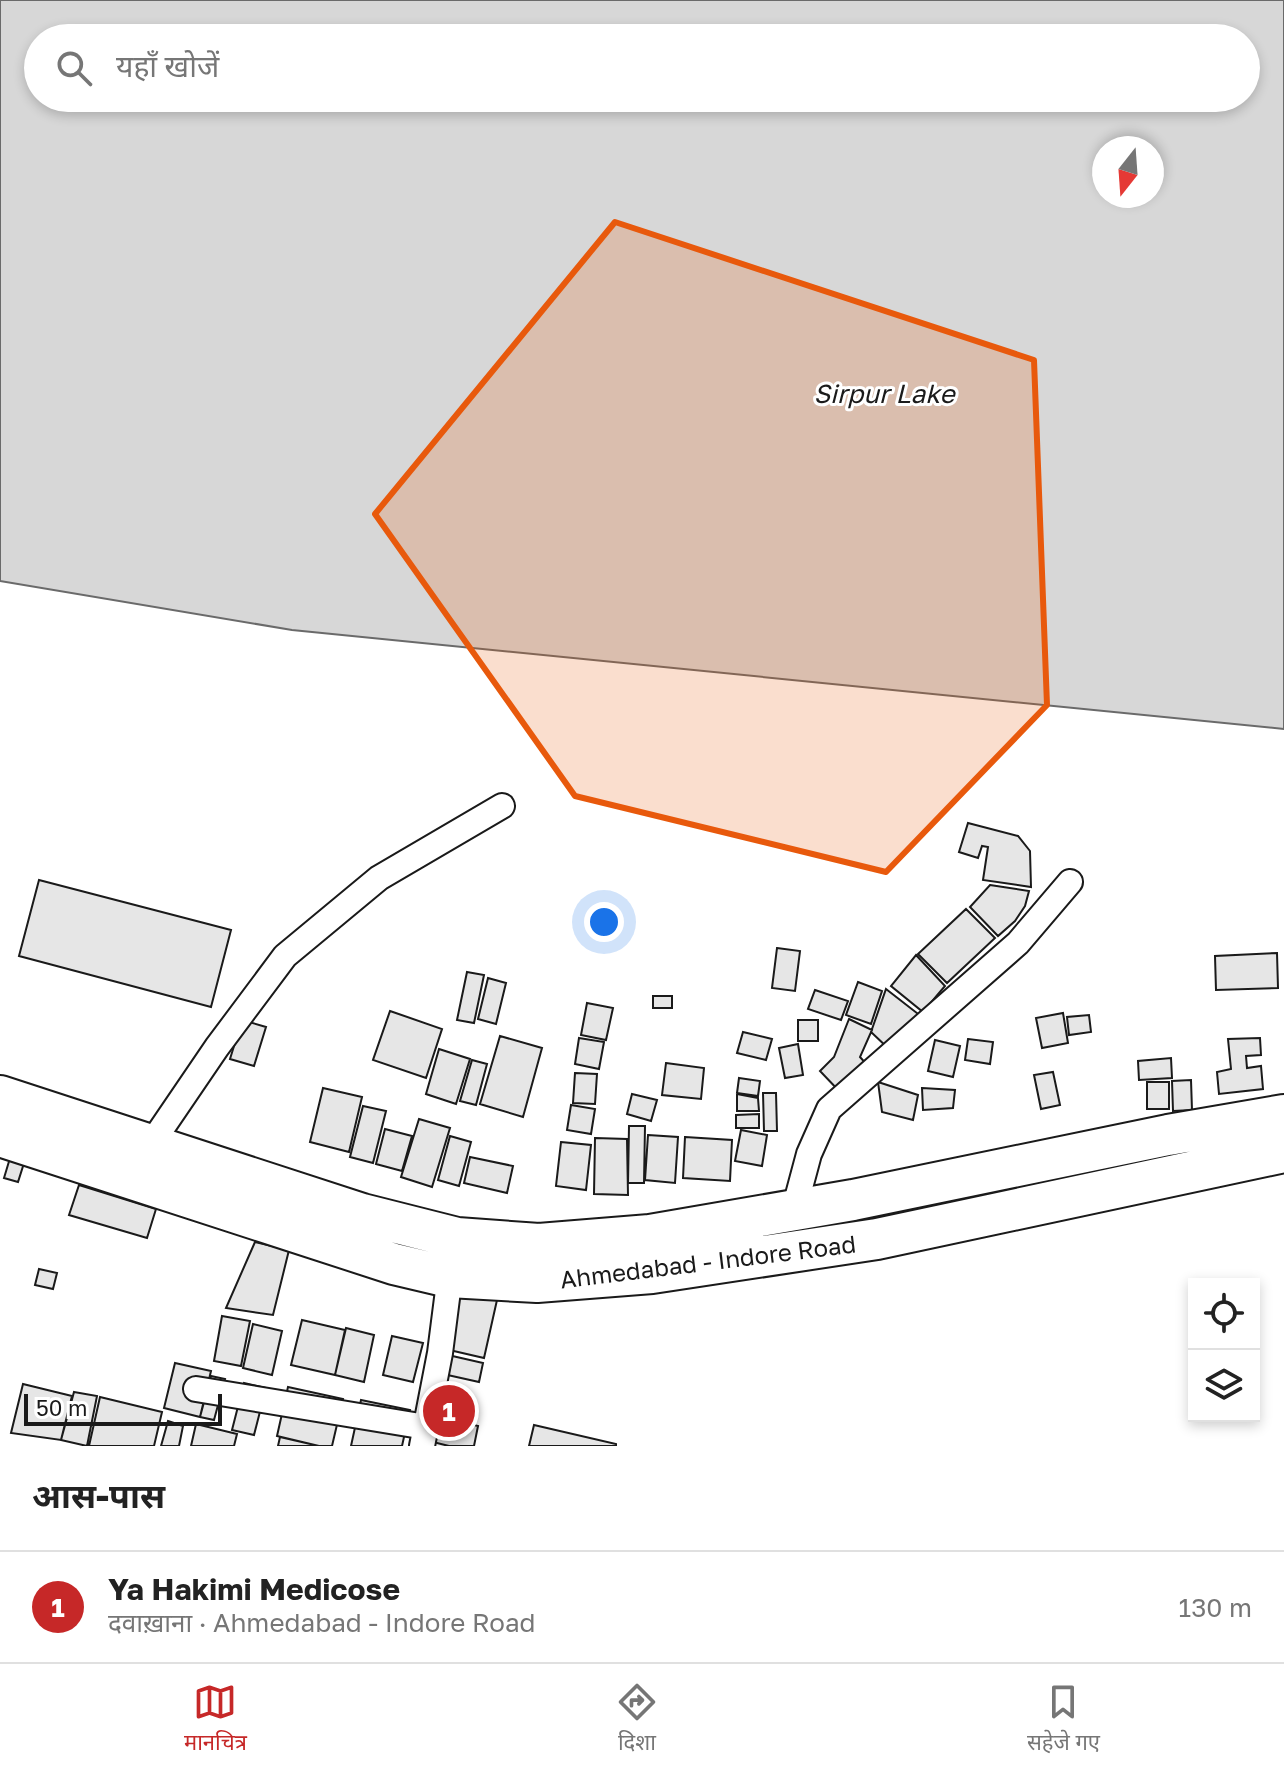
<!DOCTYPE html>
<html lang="hi">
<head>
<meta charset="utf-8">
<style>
	:root { --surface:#fff; --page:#f6f6f6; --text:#222; --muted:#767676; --line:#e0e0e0; --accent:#c62828 }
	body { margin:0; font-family:"Golos Text","Noto Sans Devanagari",sans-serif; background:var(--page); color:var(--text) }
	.controls { position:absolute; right:24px; bottom:24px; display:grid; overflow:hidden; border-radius:0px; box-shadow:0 4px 12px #0003 }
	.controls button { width:72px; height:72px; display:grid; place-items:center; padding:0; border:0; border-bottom:2px solid var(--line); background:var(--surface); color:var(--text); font:40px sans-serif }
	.compass { position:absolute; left:1092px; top:136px; width:72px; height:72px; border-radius:50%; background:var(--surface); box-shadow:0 4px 12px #0003; rotate:197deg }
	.scale { position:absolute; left:24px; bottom:20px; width:198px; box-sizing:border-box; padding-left:8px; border:4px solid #1a1a1a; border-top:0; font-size:22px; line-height:28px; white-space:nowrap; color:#1a1a1a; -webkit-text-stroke:6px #fff; paint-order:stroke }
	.you { position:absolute; left:604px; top:922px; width:28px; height:28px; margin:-20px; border:6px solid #fff; border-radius:50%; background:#1a73e8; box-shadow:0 0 0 12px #1a73e833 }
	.badge { display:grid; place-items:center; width:52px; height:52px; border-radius:50%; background:var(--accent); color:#fff; font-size:26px; font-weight:700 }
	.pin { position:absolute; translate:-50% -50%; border:4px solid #fff; box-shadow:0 2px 8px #0006 }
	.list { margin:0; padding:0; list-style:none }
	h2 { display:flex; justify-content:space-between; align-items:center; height:104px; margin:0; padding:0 32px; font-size:34px }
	h2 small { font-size:26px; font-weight:400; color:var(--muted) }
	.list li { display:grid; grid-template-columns:52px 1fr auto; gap:24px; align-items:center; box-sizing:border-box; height:112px; padding:0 32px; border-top:2px solid var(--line) }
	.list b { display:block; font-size:30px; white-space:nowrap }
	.list p { margin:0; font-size:26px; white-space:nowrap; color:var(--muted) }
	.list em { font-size:26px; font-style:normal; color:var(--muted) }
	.icon { flex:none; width:44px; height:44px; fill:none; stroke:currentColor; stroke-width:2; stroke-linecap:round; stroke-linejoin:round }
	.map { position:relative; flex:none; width:1284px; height:1446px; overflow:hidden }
	.search { position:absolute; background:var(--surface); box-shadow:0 4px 12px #0003; left:24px; right:24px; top:24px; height:88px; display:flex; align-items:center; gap:20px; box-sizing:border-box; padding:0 28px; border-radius:44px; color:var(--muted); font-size:30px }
	.sheet { height:216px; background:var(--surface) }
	nav { display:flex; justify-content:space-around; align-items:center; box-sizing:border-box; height:112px; border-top:2px solid var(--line); background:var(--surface); font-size:22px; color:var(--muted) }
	nav a { display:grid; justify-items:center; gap:4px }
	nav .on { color:var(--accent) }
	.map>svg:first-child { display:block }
</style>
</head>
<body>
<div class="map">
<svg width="1284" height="1446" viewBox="0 0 1284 1446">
	<rect width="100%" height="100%" fill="#fff"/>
	<!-- water -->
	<path fill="#d7d7d7" stroke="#6a6a6a" stroke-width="2" fill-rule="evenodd" d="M0,0H1284V729L292,630L0,581ZM38,38H1246V98H38ZM1104,148H1152V196H1104Z"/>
	<!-- building -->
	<path fill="#e6e6e6" stroke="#1a1a1a" stroke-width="2" d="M968,823L1018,836L1030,851L1031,887L983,880L988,847L982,846L978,858L959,852Z
		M39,880L231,930L211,1007L19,956Z
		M990,885L1029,891L1025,906L1015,921L998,936L970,907Z
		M966,909L995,938L947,983L918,954Z
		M777,948L800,951L795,991L772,988Z
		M1277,953L1278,988L1216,990L1215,956Z
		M916,955L945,986L923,1012L891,986Z
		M467,972L484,975L474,1023L457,1020Z
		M488,978L506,983L496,1024L478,1019Z
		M858,982L882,991L871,1024L846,1015Z
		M886,989L922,1017L889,1049L871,1032Z
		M815,990L848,1001L841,1020L808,1009Z
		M653,996H672V1008H653Z
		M587,1003L613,1008L606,1040L581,1035Z
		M390,1011L442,1029L426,1078L373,1060Z
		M1063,1013L1068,1043L1042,1048L1036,1018Z
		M1089,1015L1091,1032L1069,1035L1067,1017Z
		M849,1019L872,1030L860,1057L869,1067L841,1093L820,1071L834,1057Z
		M242,1020L266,1027L254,1066L230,1059Z
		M798,1020H818V1041H798Z
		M743,1032L772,1039L766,1060L737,1053Z
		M500,1036L542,1048L523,1117L480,1104Z
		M579,1038L604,1042L599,1069L575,1064Z
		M1260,1038L1261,1055L1246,1056L1247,1068L1261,1066L1263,1089L1219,1094L1217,1072L1231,1069L1228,1039Z
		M968,1039L993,1042L990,1064L965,1060Z
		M935,1040L960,1046L953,1077L928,1071Z
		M798,1044L803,1075L785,1078L779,1048Z
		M439,1049L470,1059L456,1104L426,1094Z
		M1171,1058L1172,1078L1139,1080L1138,1061Z
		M472,1060L487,1064L476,1105L460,1101Z
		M666,1063L704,1068L701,1099L662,1095Z
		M1053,1072L1060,1105L1041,1109L1034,1075Z
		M575,1073L597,1074L595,1104L573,1103Z
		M739,1078L760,1081L758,1096L737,1093Z
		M1191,1080L1192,1110L1173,1111L1172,1081Z
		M878,1082L918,1095L913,1120L882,1112Z
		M1147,1082H1169V1109H1147Z
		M323,1088L362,1097L349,1152L310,1142Z
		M922,1088L955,1090L953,1108L923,1110Z
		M763,1093H776L777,1131H764Z
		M632,1094L657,1100L651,1121L627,1114Z
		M737,1094L758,1098L759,1111H737Z
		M571,1105L595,1109L591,1134L567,1130Z
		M363,1106L386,1111L373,1163L350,1157Z
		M759,1114V1128H736V1115Z
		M419,1119L450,1128L432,1187L401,1177Z
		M629,1126H645L644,1183H628Z
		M385,1129L412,1136L402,1171L376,1164Z
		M741,1130L767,1135L762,1166L735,1161Z
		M648,1135L678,1137L675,1183L645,1180Z
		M450,1136L471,1142L459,1186L438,1180Z
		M685,1137L732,1140L730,1181L683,1178Z
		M595,1138L627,1139L628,1195L594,1194Z
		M561,1142L591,1145L586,1190L556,1186Z
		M470,1157L513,1166L507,1193L464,1183Z
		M10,1158L24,1163L18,1182L4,1178Z
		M79,1185L156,1209L147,1238L69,1215Z
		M255,1242L289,1250L273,1315L226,1308Z
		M39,1269L57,1273L53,1289L35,1285Z
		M458,1291L497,1300L484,1358L445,1349Z
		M222,1316L250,1321L241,1366L214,1361Z
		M302,1320L345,1330L335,1375L291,1365Z
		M253,1324L282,1331L272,1375L243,1368Z
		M346,1328L374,1335L364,1382L335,1375Z
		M392,1336L423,1343L413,1382L383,1375Z
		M448,1355L483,1363L479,1382L443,1374Z
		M175,1363L211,1371L200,1417L164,1408Z
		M211,1376L225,1379L214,1420L200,1417Z
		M244,1383L266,1388L254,1435L232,1430Z
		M23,1384L72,1396L61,1440L11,1433Z
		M288,1387L343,1399L332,1446H319L277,1436Z
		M74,1392L97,1396L87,1446L61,1440Z
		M100,1397L162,1412L154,1446H89Z
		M361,1400L410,1410L402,1446H351Z
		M439,1417L478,1426L474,1446H449L433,1442Z
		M168,1421L183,1426L179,1446H161Z
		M196,1424L237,1434L234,1446H191Z
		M534,1425L616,1444V1446H529Z
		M280,1437L319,1446H278Z"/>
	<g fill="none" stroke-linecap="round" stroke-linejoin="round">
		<defs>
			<path id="minor" d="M151,1144L217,1047L285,956L379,878L502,806
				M794,1210L809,1154L829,1109L1018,943L1070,882
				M196,1389L426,1427
				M422,1446L440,1353L451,1267"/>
			<path id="trunk" d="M0,1096L362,1214L457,1238L539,1244L650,1235L853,1200L1168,1135L1284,1115
				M0,1136L394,1264L449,1277L537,1282L652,1273L877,1239L1284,1152"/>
		</defs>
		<!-- minor casing -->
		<use href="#minor" stroke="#1a1a1a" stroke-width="28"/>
		<!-- trunk casing -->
		<use href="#trunk" stroke="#1a1a1a" stroke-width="44"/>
		<!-- minor -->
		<use href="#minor" stroke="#fff" stroke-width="24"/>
		<!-- trunk -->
		<use href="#trunk" stroke="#fff" stroke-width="40"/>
	</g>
	<!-- marked area -->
	<path fill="#e8590c" fill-opacity="0.2" stroke="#e8590c" stroke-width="6" stroke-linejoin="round" d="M615,222L1034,360L1047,705L886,872L575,796L375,514Z"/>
	<g text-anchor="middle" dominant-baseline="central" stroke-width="6" stroke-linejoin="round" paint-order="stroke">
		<!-- street labels -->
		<g font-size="24" fill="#1a1a1a" stroke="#fff">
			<text transform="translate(708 1261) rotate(-7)">Ahmedabad - Indore Road</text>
		</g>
		<!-- water labels -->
		<g font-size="26" font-style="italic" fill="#1a1a1a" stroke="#fff">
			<text x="884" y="393">Sirpur Lake</text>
		</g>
	</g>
</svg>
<div class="controls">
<button><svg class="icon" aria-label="locate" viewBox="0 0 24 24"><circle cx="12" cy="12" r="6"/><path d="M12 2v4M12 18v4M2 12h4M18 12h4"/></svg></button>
<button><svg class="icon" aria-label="layers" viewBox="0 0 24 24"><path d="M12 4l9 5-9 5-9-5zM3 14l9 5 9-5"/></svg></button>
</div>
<svg class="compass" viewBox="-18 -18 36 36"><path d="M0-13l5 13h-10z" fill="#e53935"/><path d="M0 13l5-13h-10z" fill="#767676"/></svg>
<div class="scale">50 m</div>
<div class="you"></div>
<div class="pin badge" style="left:449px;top:1411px">1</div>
<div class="search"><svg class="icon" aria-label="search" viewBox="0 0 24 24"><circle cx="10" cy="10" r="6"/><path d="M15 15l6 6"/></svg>यहाँ खोजें</div>
</div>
<section class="sheet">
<h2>आस-पास<small></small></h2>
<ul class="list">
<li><span class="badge">1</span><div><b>Ya Hakimi Medicose</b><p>दवाख़ाना · Ahmedabad - Indore Road</p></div><em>130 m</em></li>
</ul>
</section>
<nav>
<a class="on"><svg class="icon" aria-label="map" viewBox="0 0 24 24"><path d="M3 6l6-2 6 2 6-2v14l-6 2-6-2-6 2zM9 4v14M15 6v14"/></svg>मानचित्र</a>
<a><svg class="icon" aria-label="directions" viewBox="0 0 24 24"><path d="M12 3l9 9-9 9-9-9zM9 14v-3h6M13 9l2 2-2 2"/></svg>दिशा</a>
<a><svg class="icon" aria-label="saved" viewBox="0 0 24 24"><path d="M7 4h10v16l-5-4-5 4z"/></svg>सहेजे गए</a>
</nav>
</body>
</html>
